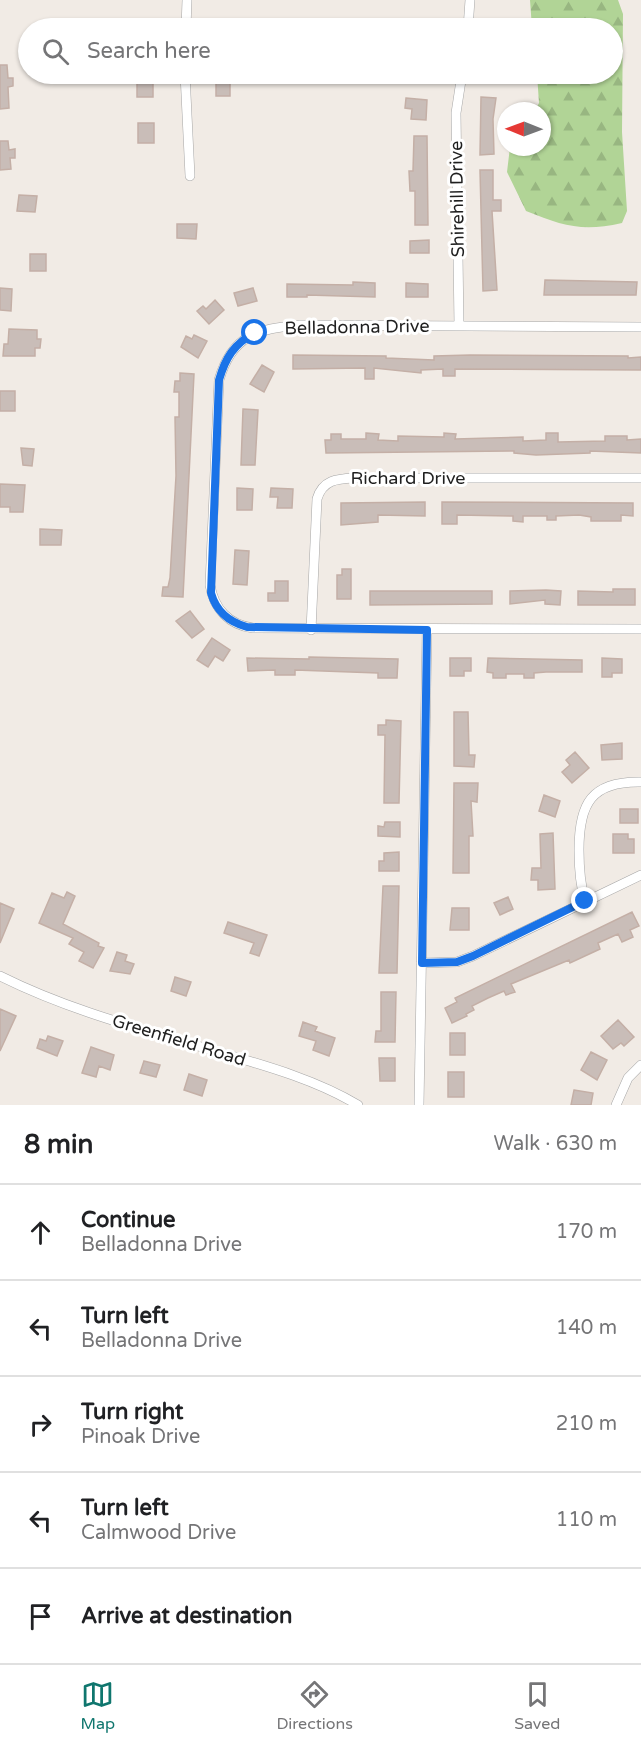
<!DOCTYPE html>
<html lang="en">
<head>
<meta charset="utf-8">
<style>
	:root { --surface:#fff; --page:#f2f2f2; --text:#202124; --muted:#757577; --line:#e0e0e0; --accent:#0f766e }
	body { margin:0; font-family:"Varela Round",sans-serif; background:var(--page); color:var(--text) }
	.compass { position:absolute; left:497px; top:102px; width:54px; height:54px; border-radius:50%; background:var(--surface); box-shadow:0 2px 4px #0004; rotate:271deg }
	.stop { position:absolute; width:18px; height:18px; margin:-14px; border:4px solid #1a73e8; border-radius:50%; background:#fff }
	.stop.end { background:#1a73e8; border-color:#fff; box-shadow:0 2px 6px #0008 }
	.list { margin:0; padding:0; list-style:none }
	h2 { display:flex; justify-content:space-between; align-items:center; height:78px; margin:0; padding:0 24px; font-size:26px }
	h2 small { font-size:20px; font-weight:400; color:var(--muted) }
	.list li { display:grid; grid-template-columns:39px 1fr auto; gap:18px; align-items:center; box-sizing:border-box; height:96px; padding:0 24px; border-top:2px solid var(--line) }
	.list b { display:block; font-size:22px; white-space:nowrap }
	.list p { margin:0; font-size:20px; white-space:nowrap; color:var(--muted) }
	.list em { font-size:20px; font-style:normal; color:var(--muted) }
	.icon { flex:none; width:33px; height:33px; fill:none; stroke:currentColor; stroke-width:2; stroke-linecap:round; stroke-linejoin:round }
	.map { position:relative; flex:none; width:641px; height:1105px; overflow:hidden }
	.search { position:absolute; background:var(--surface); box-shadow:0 2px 4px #0004; left:18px; right:18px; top:18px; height:66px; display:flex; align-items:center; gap:15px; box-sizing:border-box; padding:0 21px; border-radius:33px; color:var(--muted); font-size:22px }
	.sheet { height:558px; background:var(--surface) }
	nav { display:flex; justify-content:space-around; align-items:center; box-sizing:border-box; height:84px; border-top:2px solid var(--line); background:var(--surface); font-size:16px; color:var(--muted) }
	nav a { display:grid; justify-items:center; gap:3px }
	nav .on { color:var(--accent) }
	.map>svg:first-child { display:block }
</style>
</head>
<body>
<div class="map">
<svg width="641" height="1105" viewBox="0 0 641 1105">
	<defs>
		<pattern id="forest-firs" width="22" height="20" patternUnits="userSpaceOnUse" patternTransform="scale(1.5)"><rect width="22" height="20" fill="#b1d496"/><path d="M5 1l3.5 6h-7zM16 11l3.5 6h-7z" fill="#98b681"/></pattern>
	</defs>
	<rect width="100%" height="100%" fill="#f1ebe5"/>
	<!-- forest -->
	<path fill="url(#forest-firs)" d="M530,0H618L623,14L622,132L627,211L622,223C582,232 563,226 526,211L507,172L510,147H542V111H535L539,103L537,74H612V28H532Z"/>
	<!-- building -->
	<path fill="#c9bdb8" stroke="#c4afa6" stroke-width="1.5" d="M0,65H7L8,78H13V86L8,87L9,108L0,109Z
		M137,77L153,78V97H137Z
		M216,78H230V96H216Z
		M481,97L496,98L493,119L494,154L480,155Z
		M406,98L427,100L426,120L411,119L412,109L405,108Z
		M138,123H154V143H138Z
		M414,136H427L428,225H415V191H410L409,171H413Z
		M0,141H8L9,150L15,149V158H10L11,169L0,170Z
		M480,170H493V200H501V211H492L497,290L483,291Z
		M19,195L37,196L35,212L17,211Z
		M177,224H197L196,239L177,238Z
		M429,240V253H410V241Z
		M30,254H46V271H30Z
		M545,280L637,282L636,295H544Z
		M353,282L375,283V297L307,295V297H287V284L353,285Z
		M406,283L428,284V297H406Z
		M0,288L12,289L11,311L0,310Z
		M253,288L257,301L238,306L234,293Z
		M215,300L224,310L209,324L197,311L203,306L206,309Z
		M9,329L37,330V339H41L40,348H35V356H3L4,344H8Z
		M194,335L207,341L198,358L181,347L186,336L192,339Z
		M293,355L386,356V358L434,360V356L470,355L628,356V358L641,357V370L455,369V376H443V369L421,370V373L374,368V379H365V368L293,369Z
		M262,365L274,372L264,392L250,384Z
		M180,373L194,374L183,597L162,596L163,587H168L170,578L176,476L175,417H179V392H174L175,381H180Z
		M0,391H15V411H0Z
		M243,409L258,410L255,465H241Z
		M366,433L379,434L378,440L398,441V436L444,437V433L456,434L455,439L523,437V441L546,440V433H558V442L605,441V436H627V440L641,439V453L590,451V453L536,455L514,453V451L326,453L325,440H331V434H341V439H366Z
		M21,448L34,449L32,466L23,465Z
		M0,484L25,485L23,512H10V507H0Z
		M237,488L253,489L252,510H237Z
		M271,488L293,489L292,508H277L278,497H270Z
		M425,502V516L378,515V522L341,525V503Z
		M442,502L633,503V516L621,515V521H591V517L579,515L556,516V520H547V516H523V522L513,521V516L457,515V524H442Z
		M40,529L62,530L61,545H40Z
		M235,550L249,551L247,585L233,584Z
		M342,569H351V599H337V575H342Z
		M275,581H288V601H268V593H275Z
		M613,589H635V605H578V591L613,592Z
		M546,590L561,591L560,605L545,604V600L510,604V591Z
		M370,591H492V604L370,605Z
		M190,611L204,629L192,638L176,621Z
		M212,638L230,650L223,661L215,656L208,667L197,660Z
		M309,657L398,659L397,678H378V673L295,670V675H275V670L248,671L247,658L309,659Z
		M450,658H471V671H464V676H450Z
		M488,658L582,660V672H546L534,673V678H524V674H506V678H493V673L487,672Z
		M602,658L622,659V673H612V677H602Z
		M454,712H468L469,755H475L474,767L454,766Z
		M386,720L401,721L399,803H384L385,735H378V725H386Z
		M622,743V759L602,760L601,745Z
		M575,752L589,768L572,783L562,772L570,765L566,760Z
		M454,783H478L477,802L471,801L473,836H469V873H453Z
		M544,795L560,801L555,817L539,811Z
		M620,809H638V823H620Z
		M385,822H400V837L378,836V826L384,827Z
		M553,833L555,889L538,890V880H531L532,868H541L540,834Z
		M613,834H628V839H634V853H613Z
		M399,852V871H379V861H384V853Z
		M383,886H399L397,973H379Z
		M67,892L75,896L63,924L99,943L98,946L104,948L93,968L79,961L84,952L69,944L73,938L39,923L52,893L64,898Z
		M508,897L513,909L500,915L494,903Z
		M0,903L14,909L0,943Z
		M452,908H469V930H450Z
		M632,912L639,926L630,930L633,937L622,942L618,934L598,943L600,949L570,963L569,960L511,984L515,992L506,995L504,991L488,998L472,1006L474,1010L466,1014L467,1016L452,1023L445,1008L457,1002L455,998Z
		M228,922L267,935L259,956L250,953L254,943L224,933Z
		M117,952L127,955L125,961L134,964L130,974L110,971Z
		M175,977L191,982L186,996L171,991Z
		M381,992H396L395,1042H375L376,1031H381Z
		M0,1009L16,1016L0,1051Z
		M618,1020L634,1037L624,1046L621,1043L613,1049L601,1036Z
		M303,1022L317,1027L315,1031L335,1038L329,1056L313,1050L316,1041L299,1036Z
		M450,1033H465V1055H450Z
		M48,1036L63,1041L57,1056L37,1048L40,1039L46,1041Z
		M91,1047L114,1055L110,1070L99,1066L96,1077L82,1073Z
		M591,1052L607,1060L597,1080L581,1070Z
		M379,1058H395V1081H380Z
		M144,1061L160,1065L156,1077L140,1073Z
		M448,1072H464V1097H448Z
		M189,1074L207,1080L202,1096L184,1090Z
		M574,1090L593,1093L591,1105H571Z"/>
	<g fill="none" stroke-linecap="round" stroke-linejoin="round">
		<defs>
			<path id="street" d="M186,28L187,0
				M468,28L470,0
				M185,74L190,176
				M459,326L456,113L462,74
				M641,327L300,325C257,329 232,335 219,380L210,585C214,609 229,625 253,628L641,629
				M311,630L317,499C323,479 338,479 356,478H641
				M585,901C580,884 579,868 579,850C579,804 591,781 641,782
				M421,963L457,962L473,956L641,875
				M0,976C72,1012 149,1031 225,1054C270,1067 318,1081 358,1105
				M419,1105L427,630
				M616,1105L628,1078L641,1065"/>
		</defs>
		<!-- street casing -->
		<use href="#street" stroke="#a6a6a6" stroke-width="10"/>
		<!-- street -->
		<use href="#street" stroke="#fff" stroke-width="9"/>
	</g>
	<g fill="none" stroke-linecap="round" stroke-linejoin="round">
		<!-- route -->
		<path stroke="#1a73e8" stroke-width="8" d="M255,333C234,343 225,359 219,380L211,593C216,611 229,622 247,627L427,630L422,963L457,962L473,956L585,901"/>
	</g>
	<g text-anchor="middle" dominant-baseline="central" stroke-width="6" stroke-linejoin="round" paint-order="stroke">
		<!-- street labels -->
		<g font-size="18" fill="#1f1f1f" stroke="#fff">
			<text transform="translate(457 199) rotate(-91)">Shirehill Drive</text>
			<text transform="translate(357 327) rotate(-1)">Belladonna Drive</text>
			<text x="408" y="478">Richard Drive</text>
			<text transform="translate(179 1040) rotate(17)">Greenfield Road</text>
		</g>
	</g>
</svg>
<svg class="compass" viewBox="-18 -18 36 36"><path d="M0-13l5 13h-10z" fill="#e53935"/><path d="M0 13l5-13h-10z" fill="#757577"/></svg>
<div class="stop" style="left:255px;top:333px"></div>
<div class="stop end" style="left:585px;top:901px"></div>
<div class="search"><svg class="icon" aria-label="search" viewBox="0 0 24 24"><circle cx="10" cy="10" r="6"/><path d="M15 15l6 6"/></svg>Search here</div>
</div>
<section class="sheet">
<h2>8 min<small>Walk · 630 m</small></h2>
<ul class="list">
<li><svg class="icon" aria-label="ahead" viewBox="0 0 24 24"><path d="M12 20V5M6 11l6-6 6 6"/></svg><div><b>Continue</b><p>Belladonna Drive</p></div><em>170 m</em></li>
<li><svg class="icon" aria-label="left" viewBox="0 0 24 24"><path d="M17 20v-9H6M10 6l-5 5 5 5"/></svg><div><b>Turn left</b><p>Belladonna Drive</p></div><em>140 m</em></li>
<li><svg class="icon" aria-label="right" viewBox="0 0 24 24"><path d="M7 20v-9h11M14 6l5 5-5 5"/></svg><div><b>Turn right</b><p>Pinoak Drive</p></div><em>210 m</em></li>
<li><svg class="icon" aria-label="left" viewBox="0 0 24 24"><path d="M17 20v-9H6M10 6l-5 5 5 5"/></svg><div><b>Turn left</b><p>Calmwood Drive</p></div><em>110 m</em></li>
<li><svg class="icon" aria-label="arrive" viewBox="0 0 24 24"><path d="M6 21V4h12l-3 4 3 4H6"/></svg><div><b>Arrive at destination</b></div></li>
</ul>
</section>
<nav>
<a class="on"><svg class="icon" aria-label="map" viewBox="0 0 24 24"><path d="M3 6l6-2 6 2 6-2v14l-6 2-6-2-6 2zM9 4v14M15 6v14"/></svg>Map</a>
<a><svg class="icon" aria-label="directions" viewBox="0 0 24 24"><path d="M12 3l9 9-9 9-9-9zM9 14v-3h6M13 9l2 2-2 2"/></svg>Directions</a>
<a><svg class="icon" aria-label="saved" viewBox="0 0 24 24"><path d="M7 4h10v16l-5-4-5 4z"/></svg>Saved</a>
</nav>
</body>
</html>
